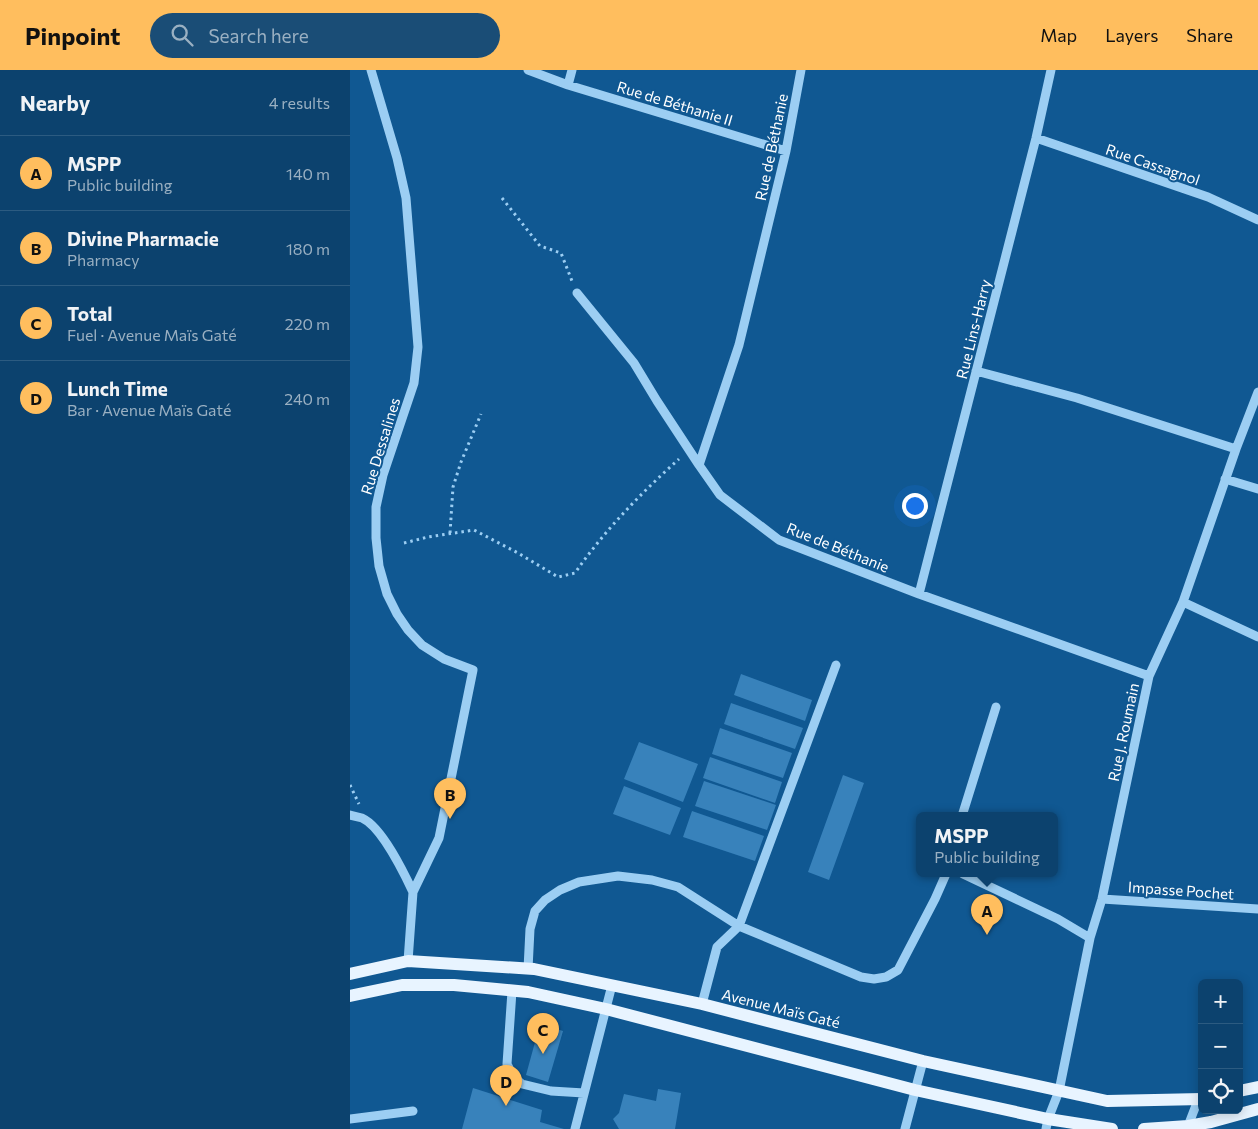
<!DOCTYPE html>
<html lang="en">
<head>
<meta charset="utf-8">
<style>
	:root { --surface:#0c426e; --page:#1a4d76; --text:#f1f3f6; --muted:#9ab0c2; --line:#2c5b81; --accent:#ffbe5e }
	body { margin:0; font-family:Commissioner,sans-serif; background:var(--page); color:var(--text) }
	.controls { position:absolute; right:15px; bottom:15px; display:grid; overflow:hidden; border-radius:8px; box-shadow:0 2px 12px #0003 }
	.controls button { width:45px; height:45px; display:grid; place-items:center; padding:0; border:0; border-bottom:1px solid var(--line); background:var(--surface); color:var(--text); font:25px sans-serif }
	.you { position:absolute; left:564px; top:435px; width:18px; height:18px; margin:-12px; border:4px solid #fff; border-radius:50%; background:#1a73e8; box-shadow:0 0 0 8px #1a73e833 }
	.badge { display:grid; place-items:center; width:32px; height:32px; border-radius:50%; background:var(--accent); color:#111; font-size:16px; font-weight:700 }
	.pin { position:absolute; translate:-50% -41px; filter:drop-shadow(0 1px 2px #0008) }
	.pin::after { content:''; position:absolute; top:26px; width:18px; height:15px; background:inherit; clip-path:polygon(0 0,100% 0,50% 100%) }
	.popup { position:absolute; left:566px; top:742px; width:142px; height:65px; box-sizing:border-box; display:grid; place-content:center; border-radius:8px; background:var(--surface); filter:drop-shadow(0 1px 4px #0005); font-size:16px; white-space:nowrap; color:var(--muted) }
	.popup b { font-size:19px; color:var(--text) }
	.popup::after { content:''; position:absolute; left:50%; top:100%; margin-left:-10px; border:10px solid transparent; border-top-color:var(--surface) }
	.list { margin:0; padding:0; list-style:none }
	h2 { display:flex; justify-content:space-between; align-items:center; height:65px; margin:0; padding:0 20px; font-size:21px }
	h2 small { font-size:16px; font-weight:400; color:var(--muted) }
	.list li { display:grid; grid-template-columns:32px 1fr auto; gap:15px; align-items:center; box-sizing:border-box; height:75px; padding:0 20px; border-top:1px solid var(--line) }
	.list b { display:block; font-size:19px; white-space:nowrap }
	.list p { margin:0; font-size:16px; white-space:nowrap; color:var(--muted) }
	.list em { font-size:16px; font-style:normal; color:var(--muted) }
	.icon { flex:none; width:28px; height:28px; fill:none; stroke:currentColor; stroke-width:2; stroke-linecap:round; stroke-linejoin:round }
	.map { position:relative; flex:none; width:908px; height:1059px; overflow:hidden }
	header { display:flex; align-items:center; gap:30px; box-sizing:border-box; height:70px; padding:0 25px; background:var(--accent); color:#111 }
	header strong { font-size:24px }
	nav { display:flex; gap:28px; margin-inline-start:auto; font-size:18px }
	.search { width:350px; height:45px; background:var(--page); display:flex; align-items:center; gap:12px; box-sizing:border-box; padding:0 18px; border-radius:28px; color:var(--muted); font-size:19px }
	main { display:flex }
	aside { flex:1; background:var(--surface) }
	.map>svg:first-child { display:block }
</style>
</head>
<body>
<header>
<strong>Pinpoint</strong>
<div class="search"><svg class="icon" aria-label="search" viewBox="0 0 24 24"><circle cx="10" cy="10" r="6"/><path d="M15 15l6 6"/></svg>Search here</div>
<nav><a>Map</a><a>Layers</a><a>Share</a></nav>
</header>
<main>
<aside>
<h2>Nearby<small>4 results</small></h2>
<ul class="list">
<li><span class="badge">A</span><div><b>MSPP</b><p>Public building</p></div><em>140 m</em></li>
<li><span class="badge">B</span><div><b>Divine Pharmacie</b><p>Pharmacy</p></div><em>180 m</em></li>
<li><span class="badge">C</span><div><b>Total</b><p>Fuel · Avenue Maïs Gaté</p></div><em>220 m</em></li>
<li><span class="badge">D</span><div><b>Lunch Time</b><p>Bar · Avenue Maïs Gaté</p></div><em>240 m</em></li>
</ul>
</aside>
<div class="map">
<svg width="908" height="1059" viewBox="0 0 908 1059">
	<rect width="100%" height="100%" fill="#105892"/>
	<!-- building -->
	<path fill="#3882bb" d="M391,604L462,630L455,651L384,625Z
		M381,633L453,658L445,679L374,654Z
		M370,658L442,683L433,708L362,684Z
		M289,672L348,694L333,732L274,709Z
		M360,687L432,712L425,733L353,708Z
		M493,705L514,713L479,810L458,802Z
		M354,711L426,735L417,760L345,736Z
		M274,716L331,738L320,765L263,744Z
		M342,741L414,766L405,791L333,767Z
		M190,954L213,961L198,1012L176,1005Z
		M123,1018L192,1040L190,1052L214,1059H112Z
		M308,1019L331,1023L325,1059H269L263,1049L269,1043L274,1024L306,1031Z"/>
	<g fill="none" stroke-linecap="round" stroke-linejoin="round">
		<!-- path -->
		<path stroke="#9ccef3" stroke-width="3" stroke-dasharray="2.5 4" stroke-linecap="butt" d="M152,128L190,176L211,183L222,211
			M100,463L103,417L111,392L131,344
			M54,473L78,467L124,460L168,483L208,507L225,503C254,461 291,423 329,389
			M0,715L9,734"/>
		<!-- minor -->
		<path stroke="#9ccef3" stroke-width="9" d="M21,0L47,88L56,128L68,277L64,313L33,405L26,437V468L29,496L37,524L47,544L58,560L72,575L94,589L123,600L89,768L63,822L58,891
			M178,0L218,15L436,81
			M218,15L222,0
			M686,68L858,127L908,150
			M227,223L284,293L307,331L349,395L370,425L429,470L569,524L799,606
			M626,301L727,328L886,379
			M349,395L389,275L436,81L451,0
			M875,409L908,419
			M569,524L686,68L701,0
			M833,532L908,567
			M0,745C4,746 8,747 12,748C32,757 54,803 63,822
			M612,746L646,637
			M613,804L708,849L740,868
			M752,829L908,839
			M178,899L180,859L185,841L195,830L210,820L229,812L268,806L302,810L328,817L389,856L511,907L524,909L536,907L548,900L585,829L596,804
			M162,921L157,994L163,1006L172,1014L201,1021L234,1023
			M352,934L367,877L389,856L486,595
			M0,1049L63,1041
			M225,1059L262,915
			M555,1059L573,991
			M696,1059L698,1049L709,1021L740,868L752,829L799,606L833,532L886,379L908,322
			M834,1059L838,1056L848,1030"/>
		<!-- major -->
		<path stroke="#e8f4ff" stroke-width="12" d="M0,904L58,891L184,899L352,934L573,991L757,1031L852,1029
			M0,926L52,915H104L178,922L256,939L565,1020L698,1049L762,1059
			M889,1021L908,1017
			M794,1059L838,1056L861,1052L908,1039"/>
	</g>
	<g text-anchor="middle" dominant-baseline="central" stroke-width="4" stroke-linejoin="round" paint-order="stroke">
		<!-- street labels -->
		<g font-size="15" fill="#fff" stroke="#105892">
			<text transform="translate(325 33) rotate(17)">Rue de Béthanie II</text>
			<text transform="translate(421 77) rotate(-78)">Rue de Béthanie</text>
			<text transform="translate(803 94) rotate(19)">Rue Cassagnol</text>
			<text transform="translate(623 259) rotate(-76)">Rue Lins-Harry</text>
			<text transform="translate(30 376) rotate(-73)">Rue Dessalines</text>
			<text transform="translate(488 477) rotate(22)">Rue de Béthanie</text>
			<text transform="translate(773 662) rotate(-78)">Rue J. Roumain</text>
			<text transform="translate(831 820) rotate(4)">Impasse Pochet</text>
			<text transform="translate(431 938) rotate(14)">Avenue Maïs Gaté</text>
		</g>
	</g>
</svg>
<div class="controls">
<button>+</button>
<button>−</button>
<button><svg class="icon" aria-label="locate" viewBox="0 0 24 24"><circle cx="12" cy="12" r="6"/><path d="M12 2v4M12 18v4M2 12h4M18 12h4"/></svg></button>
</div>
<div class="you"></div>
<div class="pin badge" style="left:637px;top:865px">A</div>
<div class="popup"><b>MSPP</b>Public building</div>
<div class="pin badge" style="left:100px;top:749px">B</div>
<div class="pin badge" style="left:193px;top:984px">C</div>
<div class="pin badge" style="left:156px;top:1036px">D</div>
</div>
</main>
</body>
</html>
